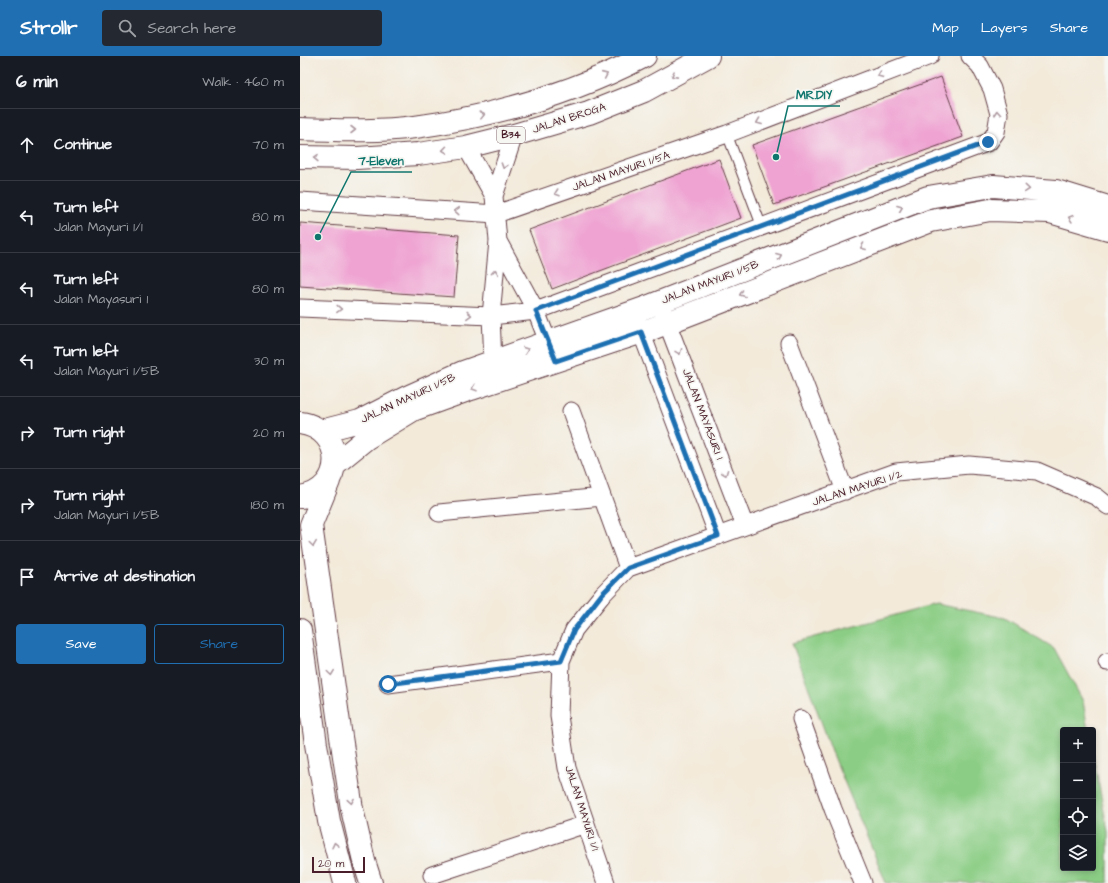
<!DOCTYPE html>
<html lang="en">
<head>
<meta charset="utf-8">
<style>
	:root { --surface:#171b24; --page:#242831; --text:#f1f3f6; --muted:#9ea1a6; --line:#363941; --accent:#1f6fb2 }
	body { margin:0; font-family:"Architects Daughter",sans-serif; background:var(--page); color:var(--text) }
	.controls { position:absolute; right:12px; bottom:12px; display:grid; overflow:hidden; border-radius:4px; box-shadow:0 2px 6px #0003 }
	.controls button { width:36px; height:36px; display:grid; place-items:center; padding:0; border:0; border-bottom:1px solid var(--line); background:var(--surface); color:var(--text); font:20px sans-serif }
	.scale { position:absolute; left:12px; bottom:10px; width:53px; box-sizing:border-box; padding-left:4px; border:2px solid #4a1f2b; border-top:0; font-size:11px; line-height:14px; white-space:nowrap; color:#4a1f2b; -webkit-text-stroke:3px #f6f6f2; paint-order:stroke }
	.stop { position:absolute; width:12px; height:12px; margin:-9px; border:3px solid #1f6fb2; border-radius:50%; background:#fff }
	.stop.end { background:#1f6fb2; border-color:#fff; box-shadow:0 1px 4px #0008 }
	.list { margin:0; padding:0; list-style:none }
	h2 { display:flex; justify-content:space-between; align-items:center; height:52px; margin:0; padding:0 16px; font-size:17px }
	h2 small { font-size:13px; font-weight:400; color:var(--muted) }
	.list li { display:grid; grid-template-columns:26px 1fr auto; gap:12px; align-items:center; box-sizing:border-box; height:72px; padding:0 16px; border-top:1px solid var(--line) }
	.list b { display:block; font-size:15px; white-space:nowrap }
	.list p { margin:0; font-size:13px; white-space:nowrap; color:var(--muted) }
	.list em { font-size:13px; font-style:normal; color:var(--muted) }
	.actions { display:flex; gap:8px; padding:12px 16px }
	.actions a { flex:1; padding:9px 0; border:1px solid var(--accent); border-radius:4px; text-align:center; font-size:14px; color:var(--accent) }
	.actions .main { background:var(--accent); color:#fff }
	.icon { flex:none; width:22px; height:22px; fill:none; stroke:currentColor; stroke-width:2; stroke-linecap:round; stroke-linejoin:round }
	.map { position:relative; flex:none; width:808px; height:827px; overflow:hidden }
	header { display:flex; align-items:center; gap:24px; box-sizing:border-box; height:56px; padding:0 20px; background:var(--accent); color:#fff }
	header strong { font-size:19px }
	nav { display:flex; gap:22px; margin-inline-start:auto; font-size:14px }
	.search { width:280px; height:36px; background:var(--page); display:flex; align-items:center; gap:10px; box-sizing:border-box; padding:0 14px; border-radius:4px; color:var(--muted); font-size:15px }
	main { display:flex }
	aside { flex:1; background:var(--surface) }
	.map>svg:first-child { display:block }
</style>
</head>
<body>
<header>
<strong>Strollr</strong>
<div class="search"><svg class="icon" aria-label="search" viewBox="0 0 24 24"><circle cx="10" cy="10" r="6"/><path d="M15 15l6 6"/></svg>Search here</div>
<nav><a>Map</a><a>Layers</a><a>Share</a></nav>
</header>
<main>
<aside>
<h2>6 min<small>Walk · 460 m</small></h2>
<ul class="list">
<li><svg class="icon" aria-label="ahead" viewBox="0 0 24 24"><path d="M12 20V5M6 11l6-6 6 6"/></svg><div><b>Continue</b></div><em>70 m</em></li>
<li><svg class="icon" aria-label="left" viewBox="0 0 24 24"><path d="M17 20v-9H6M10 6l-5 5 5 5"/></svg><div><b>Turn left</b><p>Jalan Mayuri 1/1</p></div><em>80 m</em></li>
<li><svg class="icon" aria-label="left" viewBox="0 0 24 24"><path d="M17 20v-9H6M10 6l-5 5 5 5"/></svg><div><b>Turn left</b><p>Jalan Mayasuri 1</p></div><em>80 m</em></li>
<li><svg class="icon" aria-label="left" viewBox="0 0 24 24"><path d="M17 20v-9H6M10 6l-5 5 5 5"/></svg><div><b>Turn left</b><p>Jalan Mayuri 1/5B</p></div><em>30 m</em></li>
<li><svg class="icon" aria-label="right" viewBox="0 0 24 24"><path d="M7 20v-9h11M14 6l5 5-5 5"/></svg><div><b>Turn right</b></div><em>20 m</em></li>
<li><svg class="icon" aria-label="right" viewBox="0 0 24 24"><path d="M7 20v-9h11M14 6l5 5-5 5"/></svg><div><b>Turn right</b><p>Jalan Mayuri 1/5B</p></div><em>180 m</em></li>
<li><svg class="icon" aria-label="arrive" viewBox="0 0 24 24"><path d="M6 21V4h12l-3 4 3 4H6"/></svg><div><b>Arrive at destination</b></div></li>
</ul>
<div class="actions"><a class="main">Save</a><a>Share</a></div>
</aside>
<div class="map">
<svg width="808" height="827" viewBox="0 0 808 827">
	<rect width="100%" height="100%" fill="#f6f6f2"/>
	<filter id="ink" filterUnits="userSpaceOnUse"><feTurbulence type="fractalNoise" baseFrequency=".025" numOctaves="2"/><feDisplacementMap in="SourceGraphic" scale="8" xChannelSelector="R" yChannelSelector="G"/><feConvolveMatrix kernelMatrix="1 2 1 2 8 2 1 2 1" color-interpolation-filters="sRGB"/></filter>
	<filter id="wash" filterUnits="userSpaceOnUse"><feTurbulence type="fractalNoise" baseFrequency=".012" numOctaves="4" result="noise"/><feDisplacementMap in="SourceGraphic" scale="16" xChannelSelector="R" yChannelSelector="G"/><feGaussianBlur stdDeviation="0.9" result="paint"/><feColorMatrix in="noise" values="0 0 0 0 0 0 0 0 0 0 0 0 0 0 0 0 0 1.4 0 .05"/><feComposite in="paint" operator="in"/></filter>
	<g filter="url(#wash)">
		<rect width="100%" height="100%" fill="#f3eada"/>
		<!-- green -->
		<path fill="#8bcd85" stroke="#6a7658" d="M636,548L705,562L754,592L783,645L788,674H763V812H793V698L808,776V827H586L535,703L492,587Z"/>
		<g id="blocks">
			<!-- building -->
			<path fill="#efa3d2" d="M641,21L663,81L474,149L452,89Z
				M419,103L441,162L252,233L229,174Z
				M0,167L159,179L154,241L0,230Z"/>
		</g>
	</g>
	<g filter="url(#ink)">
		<use href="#blocks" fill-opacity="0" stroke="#633d45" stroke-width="1"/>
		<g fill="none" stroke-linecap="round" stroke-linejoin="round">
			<defs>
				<path id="lane" d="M427,78L462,171"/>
				<path id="street" d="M166,91L194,140L198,185L191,260L193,306L196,316
					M194,140L214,79
					M0,145L196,158L427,78L630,0
					M198,185L236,255L252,296
					M0,252L191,260L236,255L689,86L696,76L699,58L692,33L680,10L670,0
					M363,256L445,470
					M337,265L418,480
					M489,287L545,435
					M271,355L328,512
					M139,457L302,441
					M807,606H808
					M88,628L261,605
					M501,663L533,753L563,827
					M132,819L286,768
					M306,827L267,712L259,660L261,605L274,574L303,538L328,512L596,416L669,409L737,415L797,441L808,450"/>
				<path id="secondary" d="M0,367C46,373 46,435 0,441
					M21,375L60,365L107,341L163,316L347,251L628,141L693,130L756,135L808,151
					M35,408L67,382L113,354L171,333L354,272L631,165L690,154L750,156L808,173
					M29,425L11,469L41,681L52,753L64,805L71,827
					M0,574L16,688L29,765L45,827"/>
				<path id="primary" d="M0,73C38,74 77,76 115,71C195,60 274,37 345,0
					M0,101L57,102L118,98L166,91L214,79L289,57L344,35L408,0"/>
			</defs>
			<!-- lane casing -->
			<use href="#lane" stroke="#633d45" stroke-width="11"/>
			<!-- street casing -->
			<use href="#street" stroke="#633d45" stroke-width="19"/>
			<!-- secondary casing -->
			<use href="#secondary" stroke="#633d45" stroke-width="24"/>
			<!-- primary casing -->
			<use href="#primary" stroke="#633d45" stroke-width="24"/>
			<!-- lane -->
			<use href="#lane" stroke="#fff" stroke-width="9"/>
			<!-- street -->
			<use href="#street" stroke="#fff" stroke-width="17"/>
			<!-- secondary -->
			<use href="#secondary" stroke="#fff" stroke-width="22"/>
			<!-- primary -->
			<use href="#primary" stroke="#fff" stroke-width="22"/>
		</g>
		<!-- one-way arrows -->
		<defs><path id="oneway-chevron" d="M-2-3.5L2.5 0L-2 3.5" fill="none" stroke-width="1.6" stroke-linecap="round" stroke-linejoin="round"/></defs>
		<g stroke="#ae9aa0">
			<use href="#oneway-chevron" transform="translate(305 19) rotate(-24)"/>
			<use href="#oneway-chevron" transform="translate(374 19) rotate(152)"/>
			<use href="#oneway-chevron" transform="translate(580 19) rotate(159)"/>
			<use href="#oneway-chevron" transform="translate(697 57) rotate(-94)"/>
			<use href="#oneway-chevron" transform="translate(182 59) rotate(-14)"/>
			<use href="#oneway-chevron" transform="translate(459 66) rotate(159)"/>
			<use href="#oneway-chevron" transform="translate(53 74)"/>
			<use href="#oneway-chevron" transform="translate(145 94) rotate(172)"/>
			<use href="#oneway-chevron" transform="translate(16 102) rotate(-179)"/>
			<use href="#oneway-chevron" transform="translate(204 110) rotate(108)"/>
			<use href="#oneway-chevron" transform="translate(727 133) rotate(5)"/>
			<use href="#oneway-chevron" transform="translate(257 137) rotate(161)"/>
			<use href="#oneway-chevron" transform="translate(600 152) rotate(-21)"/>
			<use href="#oneway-chevron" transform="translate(157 155) rotate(-176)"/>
			<use href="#oneway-chevron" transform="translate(771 162) rotate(-164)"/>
			<use href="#oneway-chevron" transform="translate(563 191) rotate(159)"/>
			<use href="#oneway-chevron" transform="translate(479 200) rotate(-21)"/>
			<use href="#oneway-chevron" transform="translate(195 216) rotate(-85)"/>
			<use href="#oneway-chevron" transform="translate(442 238) rotate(159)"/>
			<use href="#oneway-chevron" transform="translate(39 253) rotate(2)"/>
			<use href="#oneway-chevron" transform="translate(169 259) rotate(2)"/>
			<use href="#oneway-chevron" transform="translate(226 294) rotate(-20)"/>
			<use href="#oneway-chevron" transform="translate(379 296) rotate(69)"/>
			<use href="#oneway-chevron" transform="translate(174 332) rotate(161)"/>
			<use href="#oneway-chevron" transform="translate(425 417) rotate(69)"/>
			<use href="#oneway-chevron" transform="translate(13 488) rotate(82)"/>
			<use href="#oneway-chevron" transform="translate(31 617) rotate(82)"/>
			<use href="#oneway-chevron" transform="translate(51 745) rotate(81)"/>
			<use href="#oneway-chevron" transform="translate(35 789) rotate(-103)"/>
		</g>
	</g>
	<g fill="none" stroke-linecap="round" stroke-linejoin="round" filter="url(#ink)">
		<!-- route -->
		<path stroke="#1f6fb2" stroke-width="5" d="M88,628L261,605L274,574L302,538L328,512L418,480L341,276L256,305L236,255L688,86"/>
	</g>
	<g text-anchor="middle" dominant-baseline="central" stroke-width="3.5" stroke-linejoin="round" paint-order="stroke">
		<!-- shield labels -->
		<rect fill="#f6f6f2" stroke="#7e6067" stroke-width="1" x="197" y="71" width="28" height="16" rx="3"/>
		<g font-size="10" font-weight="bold" fill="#4a1f2b">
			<text x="211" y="79">B34</text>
		</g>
		<!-- street labels -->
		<g font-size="11" fill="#4a1f2b" stroke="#f6f6f2">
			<text transform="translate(269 62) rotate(-18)">JALAN BROGA</text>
			<text transform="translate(321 115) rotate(-19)">JALAN MAYURI 1/5A</text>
			<text transform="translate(410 226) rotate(-21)">JALAN MAYURI 1/5B</text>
			<text transform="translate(108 342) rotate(-25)">JALAN MAYURI 1/5B</text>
			<text transform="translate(403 358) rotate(69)">JALAN MAYASURI 1</text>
			<text transform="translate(557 432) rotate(-18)">JALAN MAYURI 1/2</text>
			<text transform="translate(282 752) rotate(72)">JALAN MAYURI 1/1</text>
		</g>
	</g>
	<!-- callouts -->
	<path fill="none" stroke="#0f766e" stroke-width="1.5" d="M476 101L488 50H540M18 181L51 116H112"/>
	<g fill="#0f766e" stroke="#f6f6f2" stroke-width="1.5">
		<circle cx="476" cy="101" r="4"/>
		<circle cx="18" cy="181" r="4"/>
	</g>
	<g font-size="12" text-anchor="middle" font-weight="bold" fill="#0f766e" stroke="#f6f6f2" stroke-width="3.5" stroke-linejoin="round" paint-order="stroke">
		<text x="514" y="43">MR.DIY</text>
		<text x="81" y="109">7-Eleven</text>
	</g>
</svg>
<div class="controls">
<button>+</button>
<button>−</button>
<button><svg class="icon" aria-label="locate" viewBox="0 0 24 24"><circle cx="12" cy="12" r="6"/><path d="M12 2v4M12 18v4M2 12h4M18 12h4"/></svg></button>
<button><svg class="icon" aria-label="layers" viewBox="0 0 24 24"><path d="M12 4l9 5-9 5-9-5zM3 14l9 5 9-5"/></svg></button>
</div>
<div class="scale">20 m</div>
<div class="stop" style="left:88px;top:628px"></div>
<div class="stop end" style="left:688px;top:86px"></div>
</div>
</main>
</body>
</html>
